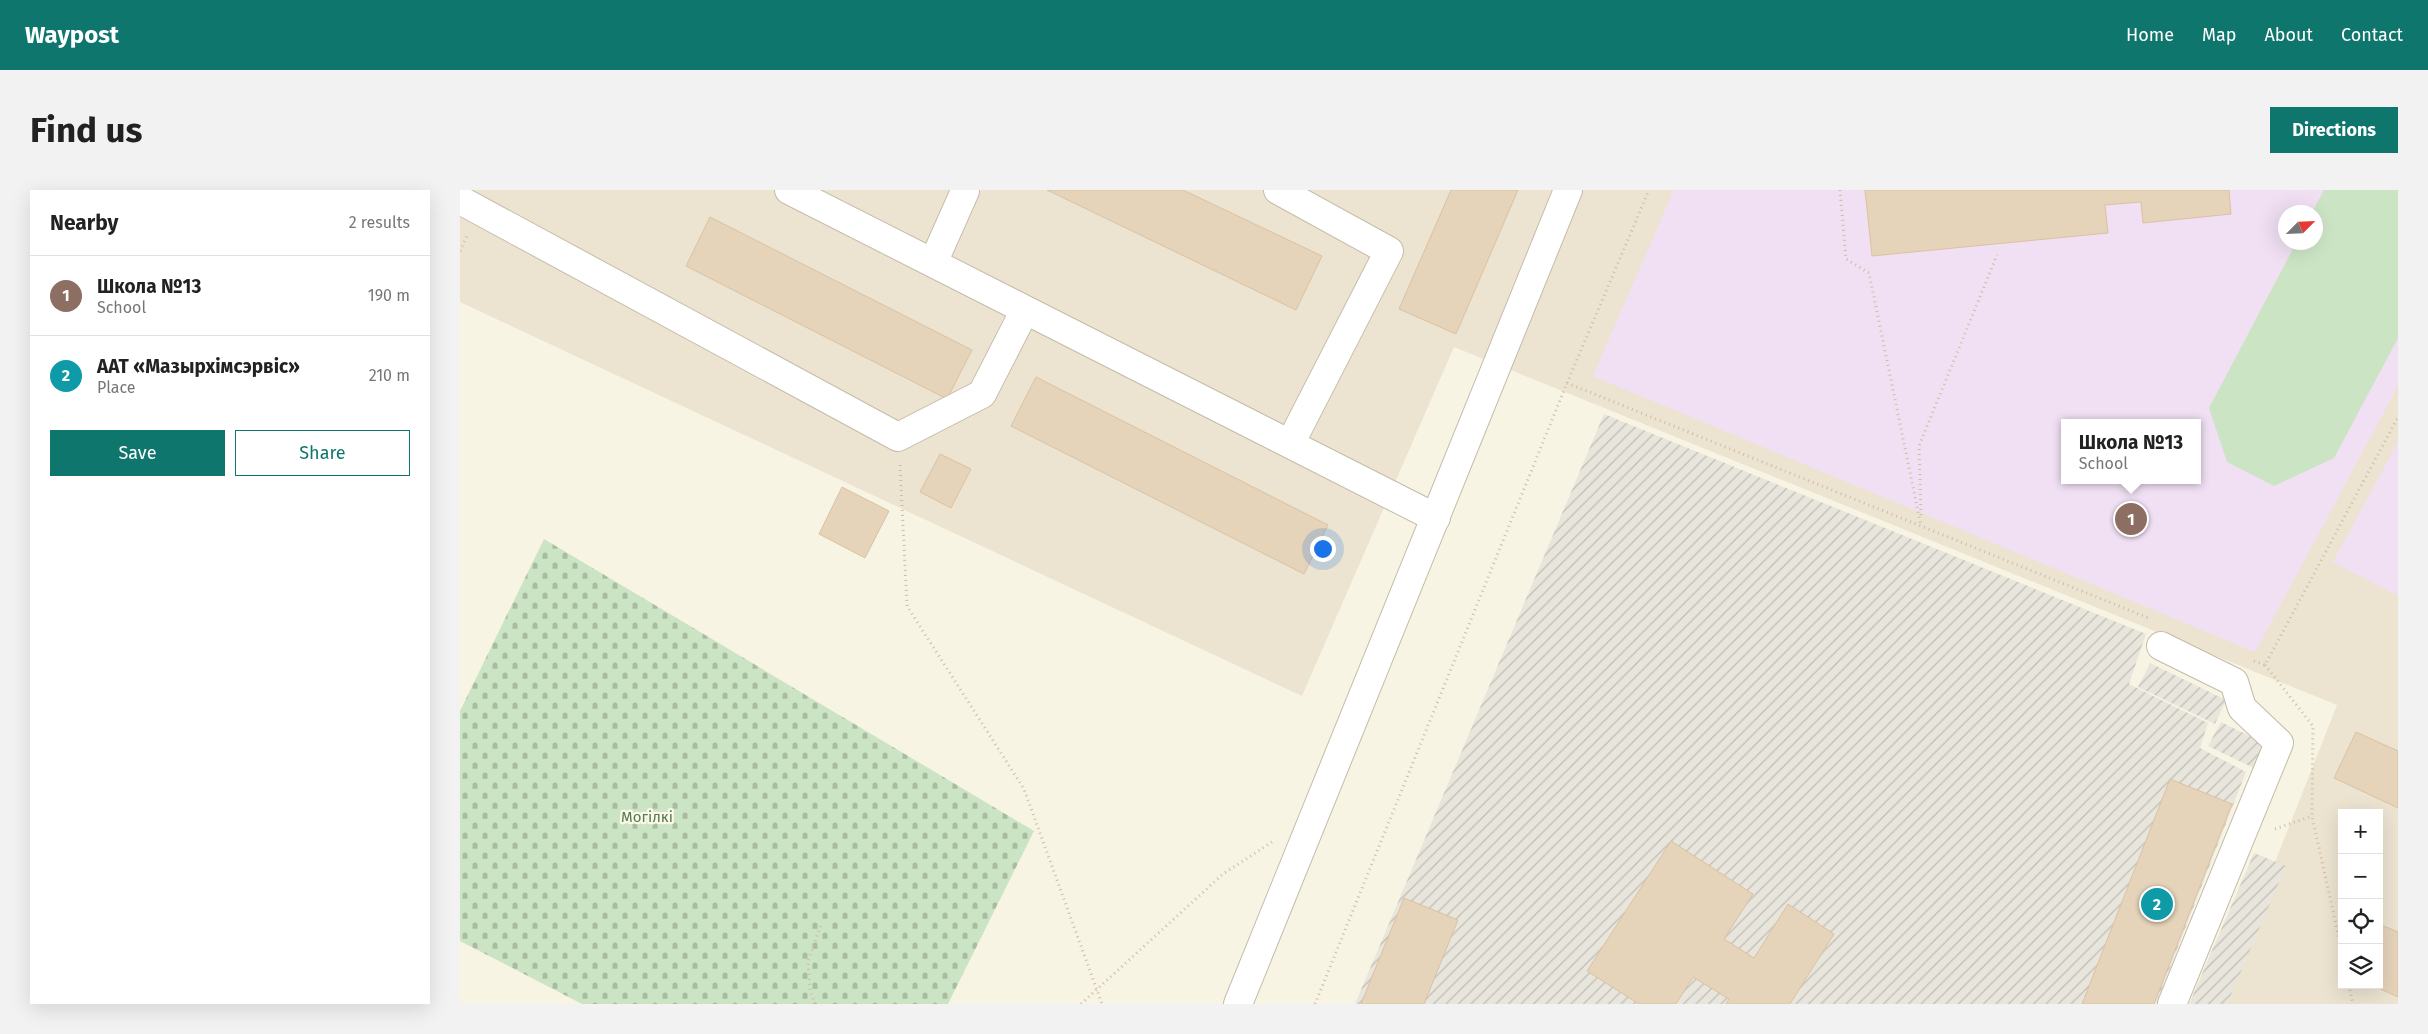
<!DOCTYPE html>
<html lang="en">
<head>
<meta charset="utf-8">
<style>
	:root { --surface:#fff; --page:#f2f2f2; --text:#222; --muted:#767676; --line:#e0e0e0; --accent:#0f766e }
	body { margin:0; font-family:"Fira Sans",sans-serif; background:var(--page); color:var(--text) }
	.controls { position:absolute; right:15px; bottom:15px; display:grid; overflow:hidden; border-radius:0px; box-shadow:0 5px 20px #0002 }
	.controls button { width:45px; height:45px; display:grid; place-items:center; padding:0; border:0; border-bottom:1px solid var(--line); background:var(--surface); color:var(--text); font:25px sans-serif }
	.compass { position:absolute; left:1818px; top:15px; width:45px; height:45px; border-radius:50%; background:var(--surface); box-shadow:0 5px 20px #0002; rotate:66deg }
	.you { position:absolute; left:862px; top:358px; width:18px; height:18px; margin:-12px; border:4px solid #fff; border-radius:50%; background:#1a73e8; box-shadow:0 0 0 8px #1a73e833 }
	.badge { display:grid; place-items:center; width:32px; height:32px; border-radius:50%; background:var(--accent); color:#fff; font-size:16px; font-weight:700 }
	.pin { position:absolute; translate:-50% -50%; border:2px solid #fff; box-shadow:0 1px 5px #0006 }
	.popup { position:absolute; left:1601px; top:229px; width:140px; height:65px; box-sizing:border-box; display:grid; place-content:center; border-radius:0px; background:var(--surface); filter:drop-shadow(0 1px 4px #0005); font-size:16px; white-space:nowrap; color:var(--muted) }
	.popup b { font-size:19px; color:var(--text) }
	.popup::after { content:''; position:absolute; left:50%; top:100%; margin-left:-10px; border:10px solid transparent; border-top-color:var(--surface) }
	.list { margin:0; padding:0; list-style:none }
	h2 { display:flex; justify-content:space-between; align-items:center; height:65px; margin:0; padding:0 20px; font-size:21px }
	h2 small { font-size:16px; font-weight:400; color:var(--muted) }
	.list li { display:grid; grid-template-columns:32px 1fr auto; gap:15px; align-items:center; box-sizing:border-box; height:80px; padding:0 20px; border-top:1px solid var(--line) }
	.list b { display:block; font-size:19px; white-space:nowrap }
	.list p { margin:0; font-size:16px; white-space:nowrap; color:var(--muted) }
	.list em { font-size:16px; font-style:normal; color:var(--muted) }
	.actions { display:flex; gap:10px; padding:15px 20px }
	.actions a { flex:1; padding:11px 0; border:1px solid var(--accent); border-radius:0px; text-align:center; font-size:18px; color:var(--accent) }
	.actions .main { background:var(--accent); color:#fff }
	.icon { flex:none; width:28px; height:28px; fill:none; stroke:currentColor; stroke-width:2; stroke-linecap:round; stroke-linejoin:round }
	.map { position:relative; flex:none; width:1938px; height:814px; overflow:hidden; border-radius:0px }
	header { display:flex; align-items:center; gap:30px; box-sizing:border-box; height:70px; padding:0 25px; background:var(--accent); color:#fff }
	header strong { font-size:24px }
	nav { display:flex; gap:28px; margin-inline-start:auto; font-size:18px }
	.intro { display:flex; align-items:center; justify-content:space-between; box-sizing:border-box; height:120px; padding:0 30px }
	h1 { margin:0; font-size:35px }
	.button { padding:12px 22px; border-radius:0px; background:var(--accent); color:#fff; font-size:18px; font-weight:700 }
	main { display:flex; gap:30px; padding:0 30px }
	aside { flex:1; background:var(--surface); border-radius:0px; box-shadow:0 5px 20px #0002 }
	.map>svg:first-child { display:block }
</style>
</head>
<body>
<header>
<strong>Waypost</strong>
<nav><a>Home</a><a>Map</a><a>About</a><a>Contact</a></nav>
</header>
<div class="intro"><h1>Find us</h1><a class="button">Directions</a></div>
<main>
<aside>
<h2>Nearby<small>2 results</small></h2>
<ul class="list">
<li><span class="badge" style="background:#8d6e63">1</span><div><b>Школа №13</b><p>School</p></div><em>190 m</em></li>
<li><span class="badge" style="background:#0f9aa8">2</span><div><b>ААТ «Мазырхімсэрвіс»</b><p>Place</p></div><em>210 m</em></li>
</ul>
<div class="actions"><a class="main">Save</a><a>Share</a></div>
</aside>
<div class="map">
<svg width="1938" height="814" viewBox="0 0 1938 814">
	<defs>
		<pattern id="industrial-furrows" width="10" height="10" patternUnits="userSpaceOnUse" patternTransform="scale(1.25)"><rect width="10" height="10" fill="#e8e5dd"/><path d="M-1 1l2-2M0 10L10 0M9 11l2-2" fill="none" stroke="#c0bdb5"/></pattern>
		<pattern id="cemetery-stones" width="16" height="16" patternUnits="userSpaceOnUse" patternTransform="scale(1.25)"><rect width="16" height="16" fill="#cbe4c4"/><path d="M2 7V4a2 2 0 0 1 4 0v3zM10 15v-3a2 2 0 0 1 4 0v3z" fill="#a9bca1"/></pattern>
	</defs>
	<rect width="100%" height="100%" fill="#f8f4e3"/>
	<!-- residential -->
	<path fill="#ece4d1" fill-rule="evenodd" d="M10,0H1938V814H1759L1877,515L994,157L842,506L0,112V17ZM1826,22H1856V52H1826ZM1605,233H1737V290H1605ZM1882,623H1919V795H1882Z"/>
	<!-- industrial -->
	<path fill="url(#industrial-furrows)" d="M1144,224L1686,444L1669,494L1748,533L1740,558L1786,582L1696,814H895Z
		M1690,473L1766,510L1755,534L1678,497Z
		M1761,532L1810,556L1798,580L1748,556Z
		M1794,663L1826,676L1767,814H1729Z"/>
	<!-- education -->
	<path fill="#f1e0f4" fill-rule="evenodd" d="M1214,0H1938V196L1795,462L1133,186ZM1826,22H1856V52H1826ZM1605,233H1737V290H1605Z
		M1938,252V406L1873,372Z"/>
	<!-- grass -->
	<path fill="#cbe4c4" d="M1864,0H1938V148L1874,268L1814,296L1767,272L1749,218L1836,53L1856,52V22H1852Z"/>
	<!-- cemetery -->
	<path fill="url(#cemetery-stones)" d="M84,349L574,641L488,814H122L0,751V521Z"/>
	<!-- building -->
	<path fill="#e5d3ba" stroke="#dac2a2" d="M587,0H723L862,66L836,120Z
		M991,0H1058L996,144L939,119Z
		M1405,0H1769L1771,24L1683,33L1681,12L1645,15L1648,43L1412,66Z
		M250,27L512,160L487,209L226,76Z
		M576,187L868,335L844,384L551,236Z
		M480,264L511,279L491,318L460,302Z
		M382,297L429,321L405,368L359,344Z
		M1896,542L1938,561V618L1874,588Z
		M1710,589L1772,614L1694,814H1622Z
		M1211,651L1293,704L1264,749L1294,768L1328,714L1374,744L1330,814H1266L1269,809L1233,787L1216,814H1179L1127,781Z
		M944,708L998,730L964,814H901Z
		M1919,734L1938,742V807L1912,795H1919Z"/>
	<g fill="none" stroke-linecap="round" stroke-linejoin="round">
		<defs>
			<path id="minor" d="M329,0L976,328
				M818,0L929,61L830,254
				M0,10L438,247L522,204L565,120
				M473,73L505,1
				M1701,456L1774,492L1782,518L1819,553L1712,814
				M778,814L1108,0"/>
		</defs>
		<!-- minor casing -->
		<use href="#minor" stroke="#c5bba9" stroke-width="30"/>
		<!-- path -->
		<path stroke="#cebca3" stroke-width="3" stroke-dasharray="1 4" stroke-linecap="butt" d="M1380,0L1386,69L1409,83L1461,336
			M0,61L7,46
			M1107,193L1691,429
			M440,275L447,416L564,599L642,814
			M1461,325L1459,256L1537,65
			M1794,471L1805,475L1938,227
			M1805,475L1853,536L1852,626L1882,762
			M1815,639L1852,626
			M1889,795L1893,814
			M355,814L350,800L348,771L361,735
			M621,814L763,684L812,652
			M855,814L1107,193L1189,0"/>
		<!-- minor -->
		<use href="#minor" stroke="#fff" stroke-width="28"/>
	</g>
	<g text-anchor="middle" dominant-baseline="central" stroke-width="4.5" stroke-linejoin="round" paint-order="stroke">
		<!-- park labels -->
		<g font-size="15" fill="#527c4d" stroke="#fcf8e9">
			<text x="187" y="627">Могілкі</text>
		</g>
	</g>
</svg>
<div class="controls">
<button>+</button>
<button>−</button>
<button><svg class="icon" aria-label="locate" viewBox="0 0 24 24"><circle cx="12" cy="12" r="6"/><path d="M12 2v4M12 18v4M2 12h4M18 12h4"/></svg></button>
<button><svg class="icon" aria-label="layers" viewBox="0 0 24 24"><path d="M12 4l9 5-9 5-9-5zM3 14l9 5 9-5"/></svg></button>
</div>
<svg class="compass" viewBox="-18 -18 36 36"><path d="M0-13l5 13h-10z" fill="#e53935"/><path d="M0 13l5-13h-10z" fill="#767676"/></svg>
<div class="you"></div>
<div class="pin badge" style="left:1671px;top:329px;background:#8d6e63">1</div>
<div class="popup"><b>Школа №13</b>School</div>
<div class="pin badge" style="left:1697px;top:714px;background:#0f9aa8">2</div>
</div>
</main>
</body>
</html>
